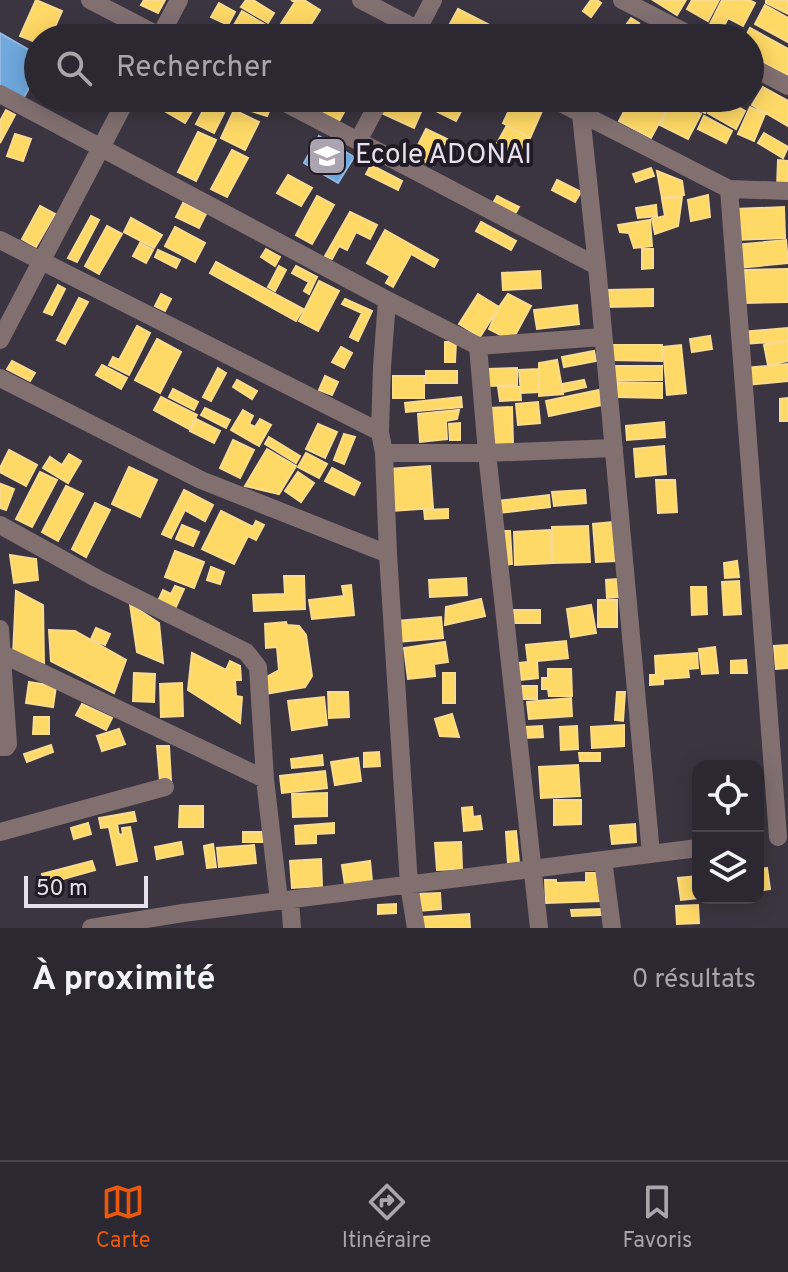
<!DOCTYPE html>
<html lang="fr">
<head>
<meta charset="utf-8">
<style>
	:root { --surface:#2c2831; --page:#38343d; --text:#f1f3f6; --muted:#a6a6ab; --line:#48444d; --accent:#ea580c }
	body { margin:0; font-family:Overpass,sans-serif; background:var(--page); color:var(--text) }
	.controls { position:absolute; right:24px; bottom:24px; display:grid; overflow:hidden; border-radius:16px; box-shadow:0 4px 20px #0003 }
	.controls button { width:72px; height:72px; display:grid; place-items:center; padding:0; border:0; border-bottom:2px solid var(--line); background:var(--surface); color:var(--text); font:40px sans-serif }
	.scale { position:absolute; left:24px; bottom:20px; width:124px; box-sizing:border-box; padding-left:8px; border:4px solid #e6dfee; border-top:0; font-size:22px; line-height:28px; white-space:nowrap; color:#e6dfee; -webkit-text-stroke:6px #201a25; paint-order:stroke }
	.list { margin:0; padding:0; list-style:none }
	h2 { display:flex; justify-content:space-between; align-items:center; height:104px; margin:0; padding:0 32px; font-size:34px }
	h2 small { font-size:26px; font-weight:400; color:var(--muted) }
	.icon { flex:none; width:44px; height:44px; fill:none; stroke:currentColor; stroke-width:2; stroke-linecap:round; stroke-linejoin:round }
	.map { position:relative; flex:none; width:788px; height:928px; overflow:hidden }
	.search { position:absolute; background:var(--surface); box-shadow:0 4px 20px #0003; left:24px; right:24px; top:24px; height:88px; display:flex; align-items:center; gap:20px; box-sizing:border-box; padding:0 28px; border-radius:44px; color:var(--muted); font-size:30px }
	.sheet { height:232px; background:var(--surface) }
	nav { display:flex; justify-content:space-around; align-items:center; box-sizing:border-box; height:112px; border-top:2px solid var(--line); background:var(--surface); font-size:22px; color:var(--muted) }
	nav a { display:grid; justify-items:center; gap:4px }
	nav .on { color:var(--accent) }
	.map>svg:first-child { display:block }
</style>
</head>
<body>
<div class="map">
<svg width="788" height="928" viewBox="0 0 788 928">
	<rect width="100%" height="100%" fill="#3b3541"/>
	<!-- homes -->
	<path fill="#ffd966" stroke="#f8db8f" stroke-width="2" d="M36,0L62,11L50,38H38V43L20,36Z
		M144,0H165L158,13L141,5Z
		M246,0H253L274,13L268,23L241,7Z
		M291,0H304L320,10L306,32L300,28L295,37L279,27L295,2Z
		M591,0H597L601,3L591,17L583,11Z
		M653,0H686L677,15Z
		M692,0H719L708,21L687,9Z
		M722,0H749L755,3L743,26L728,18L718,38L706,32Z
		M766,0H788V14L766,3Z
		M219,3L235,12L228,25L211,17Z
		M765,5L788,18V42L755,24Z
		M458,9L515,38H460L446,31Z
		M242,11L271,28L266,36L245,24L242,29L234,25Z
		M631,18L639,23L630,38L621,32Z
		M641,25L655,33L652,38H633Z
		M750,28L788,49V76L750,55V38H745Z
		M763,87L788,101V126L752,105Z
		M161,98H200L185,123L156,106Z
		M321,98L344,112L338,123L315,109Z
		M383,98H390L421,112L414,128L377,111Z
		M433,98H468L456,121L428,107Z
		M515,98L542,111L530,138L503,123Z
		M631,98L672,99L651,138L619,121Z
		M700,98H713L705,113L695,108Z
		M716,98H726L725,100L745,111L736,129L708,113Z
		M257,100L271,107L267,116L251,111Z
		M672,101L701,114L688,139L660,125Z
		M207,103L224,113L214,133L196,124Z
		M750,107L765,114L754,141L738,134Z
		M6,110L15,115L0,143V121Z
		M234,110L259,122L245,150L221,138Z
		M704,116L732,131L726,143L698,129Z
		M507,125L530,138L520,156L496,145Z
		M426,129L447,139L433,166L413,155Z
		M198,132L216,140L196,181L178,172Z
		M764,133L788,147L783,158L758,143Z
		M15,134L31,139L23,161L7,156Z
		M232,150L248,158L227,197L211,189Z
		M778,160L788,161V190L777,189Z
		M371,165L402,181L398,190L366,174Z
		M651,168L654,176L636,182L633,174Z
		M657,171L682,181L684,195L662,198Z
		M288,175L312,188L301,206L277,193Z
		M557,180L581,192L575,202L552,190Z
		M708,195L710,217L691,221L688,200Z
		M317,196L334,205L312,244L296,235Z
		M497,196L519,207L515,214L493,203Z
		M682,197L678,226L655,234L652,219L665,216L662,199Z
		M183,203L206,214L199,228L176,217Z
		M656,205L657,216L638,218L636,208Z
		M40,206L55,214L36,247L22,239Z
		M784,207L785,238L736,240L735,209Z
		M350,212L377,225L370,239L356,232L347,250L339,246L332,259L325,256Z
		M91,216L99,220L77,262L68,258Z
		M131,218L162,235L154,248L124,232Z
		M650,220L652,246L634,248L629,233L620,232L618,225Z
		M481,222L516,241L511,250L476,231Z
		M107,226L122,234L99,274L85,266Z
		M175,227L205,243L195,262L165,246Z
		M385,230L438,260L434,267L411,254L393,287L386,283L390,276L367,263Z
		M786,240L788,263L738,268L735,245Z
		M140,243L153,250L146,263L133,256Z
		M266,249L280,257L275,266L261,257Z
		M642,249H653V268L642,269Z
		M158,250L180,260L176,268L155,257Z
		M216,262L303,309L296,321L210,273Z
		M279,266L286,270L275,291L268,287Z
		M296,266L317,277L309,294L304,291L309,282L292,273Z
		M788,269V302L745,303L744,270Z
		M540,271L541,288L503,290L502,273Z
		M319,281L339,291L318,331L299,321Z
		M58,285L65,289L52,315L44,312Z
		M653,289V306L607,307V290Z
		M161,294L171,299L165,311L155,306Z
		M478,294L499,307L480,337L459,324Z
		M508,294L531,306L512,341L489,329L499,307Z
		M79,298L88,302L65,344L57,340Z
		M345,299L372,311L358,341L350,337L362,313L342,304Z
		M577,305L579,324L537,329L534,310Z
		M137,326L150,333L129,375L109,365L113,357L119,360Z
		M788,328V341L743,344L742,332Z
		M710,336L712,349L692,352L690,339Z
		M157,339L181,352L160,393L135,380Z
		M788,341V361L768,365L764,345Z
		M445,342H456L455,362H445Z
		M611,345H662V361L611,360Z
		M681,345L686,393L667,395L663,347Z
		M341,347L352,353L344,368L332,362Z
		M594,351L596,361L564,367L562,357Z
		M557,360L563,394L539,396V363Z
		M12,361L35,373L30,381L7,369Z
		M788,364V381L747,385L745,368Z
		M102,365L127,378L121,389L96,375Z
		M614,366H662V380L614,381Z
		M218,368L226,373L211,401L203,397Z
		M517,368V385L488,386V369Z
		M538,369L539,392L521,393L519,370Z
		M426,371H457V383H426Z
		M325,376L338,382L332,395L319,390Z
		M393,376H424V398H393Z
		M237,380L257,391L252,399L233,387Z
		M584,380L586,387L563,392L562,384Z
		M617,383H662V398L617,397Z
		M498,387H520L521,400L500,401Z
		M173,389L198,402L194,410L169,397Z
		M599,390L602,405L549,416L546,401Z
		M161,397L197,415L189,429L154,410Z
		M461,397L462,407L406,412L405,403Z
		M788,398V421H780V399Z
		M538,402L540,423L518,425L516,404Z
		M512,407L513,444H489V408Z
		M205,408L230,420L226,428L201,415Z
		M243,410L253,416L249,424L255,427L260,419L271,425L259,446L231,430Z
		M459,410L457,419L446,421L447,439L420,442L418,414Z
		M196,419L220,431L214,443L190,431Z
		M664,422L665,437L627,440L626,426Z
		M460,423V440H450L449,424Z
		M318,424L337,432L325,458L306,449Z
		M344,434L355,437L344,464L334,460Z
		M269,437L300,456L296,463L265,444Z
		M233,440L254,450L240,478L220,468Z
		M664,446L666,474L636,477L634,449Z
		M267,449L296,466L279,494L245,486Z
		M9,450L37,465L26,486L0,472V468Z
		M306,453L327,464L319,478L298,467Z
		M69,454L81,461L68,483L43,468L50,457L62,465Z
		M430,466L433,508L392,511L389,469Z
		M129,467L157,480L140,517L112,504Z
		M332,468L360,483L354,495L325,481Z
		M40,472L57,480L32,527L16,519Z
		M298,472L314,483L301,502L285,491Z
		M656,480H675L677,512L658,513Z
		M1,484L14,489L6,510L0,508Z
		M66,486L83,494L58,541L42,532Z
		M184,490L213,505L205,521L185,510L171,538L162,534Z
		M585,490L586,503L554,506L552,492Z
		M549,495L550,507L499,513L498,501Z
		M95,503L110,510L86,557L72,549Z
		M448,509V518L425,519L424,510Z
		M221,511L253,527L256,521L264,525L256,540L248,536L234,564L202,549Z
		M613,522L616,561L596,562L593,524Z
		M182,525L199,532L193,546L176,539Z
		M588,526L590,562L553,563L552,527Z
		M550,530L552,563L515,565L514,532Z
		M503,531H510L512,564L505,565Z
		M175,551L204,562L194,588L165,577Z
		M10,555L36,559L38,580L14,583Z
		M737,561L739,577L725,578L724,563Z
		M211,567L224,572L220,584L207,580Z
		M284,576H304L305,609L254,611L253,595L285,594Z
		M466,578L467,595L430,597L429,580Z
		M617,579L618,597L607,598L606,580Z
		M739,581L741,614L724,615L722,582Z
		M351,585L354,615L312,619L309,600L344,596L342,586Z
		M175,586L184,589L175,609L158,601L163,590L171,594Z
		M691,587H706L707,614L692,615Z
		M16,591L43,605L44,663L13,655Z
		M481,599L485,616L445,625L446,607Z
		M598,600H617V627H598Z
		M130,604L159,623L163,663L137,652Z
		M591,605L596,633L571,637L567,609Z
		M514,610H540V623H514Z
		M441,617L443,638L398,642L397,621Z
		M286,622L287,625L299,626L306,635L312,676L305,687L265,694L263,679L279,670L277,647L266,648L265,624Z
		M96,628L110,634L105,645L91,639Z
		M49,630L75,631L126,660L114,693L51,661Z
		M566,641L568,658L537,661L538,678L521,680L519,663L528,662L526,645Z
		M445,642L448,662L434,664L435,676L408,679L404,648Z
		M788,645V668L776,669L774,646Z
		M715,647L718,673L702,674L699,649Z
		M192,653L226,670L230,661L240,666L241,680H235L236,696L242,697L240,723L188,690Z
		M697,653L698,668L688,669L689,677L663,679V684L650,685V675H656L655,656Z
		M746,660L747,673H731V661Z
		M548,669H571L572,696H549L548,689H542V678H548Z
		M134,673L155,674L154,702L133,701Z
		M443,673H455V703H443Z
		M29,682L56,686L53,707L26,703Z
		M182,683L183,716L161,717L160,684Z
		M522,686H537V699H522Z
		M328,692H348L349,717L329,718Z
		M617,692H625L623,721L615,720Z
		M324,697L327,725L292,730L288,701Z
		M571,698L572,716L529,719L527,702Z
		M82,704L112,718L106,730L76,715Z
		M452,714L459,737L440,736L435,719Z
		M34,717H49V734H33Z
		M624,725V746L592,748L591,727Z
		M542,726L543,737L525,738V727Z
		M577,726L578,749L561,750L560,727Z
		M119,729L125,744L102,751L97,736Z
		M51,745L53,752L27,762L24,754Z
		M157,746H169L171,780L160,781Z
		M379,752L380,766L364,767V753Z
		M579,753H600V761H580Z
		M322,755L323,765L292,768L291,759Z
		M358,758L361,781L335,785L331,762Z
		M578,765L580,796L541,798L539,767Z
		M325,771L327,788L282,793L280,776Z
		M327,793V816L293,817L292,794Z
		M554,800H581V824L554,825Z
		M180,806H203V827H179Z
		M472,807L473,817L480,816L482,829L464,831L462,808Z
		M134,812L136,821L117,824L119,835L123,834L122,828L130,827L137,861L117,865L109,827L101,828L99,818Z
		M88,823L91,834L74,839L71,828Z
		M334,823V833L316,834V843L296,844L295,826Z
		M635,824L636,842L612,844L610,826Z
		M516,831L519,863L508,864L506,832Z
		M243,832H263V842H243Z
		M181,842L183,854L157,859L155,847Z
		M461,842L462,869L437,870L435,843Z
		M213,844L216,867L207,868L204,846Z
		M254,845L256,863L219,867L217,848Z
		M321,859L322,886L292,888L290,861Z
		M92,861L95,870L45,884L42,874Z
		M370,861L372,881L345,885L342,865Z
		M767,868L770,889L758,891V869Z
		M586,873H600L601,901L546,903L545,880H556V883L586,882Z
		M698,876V898L681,900L678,878Z
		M440,893L441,909L418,911L417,894Z
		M396,904V913L378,914V905Z
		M698,905L699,923L677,924L676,906Z
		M601,909V915L572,916L571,910Z
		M469,914L470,928H423V917Z"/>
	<!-- schools -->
	<path fill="#6fa8dc" stroke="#93b8e1" stroke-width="2" d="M0,33L38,55V63L27,82L31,84L22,101L0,88Z
		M319,136L354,157L338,183L304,163Z"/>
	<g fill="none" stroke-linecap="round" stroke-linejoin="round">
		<!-- minor -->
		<path stroke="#827071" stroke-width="18" d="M90,0L163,38
			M361,0L434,38
			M622,0L696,38
			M159,38L179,0
			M413,38L433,0
			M750,66L788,86
			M0,94L387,300L478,346L603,337
			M276,98L597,266
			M551,98L729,189L788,191
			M581,114L597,266L651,854
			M358,141L381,98
			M729,189L778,837
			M0,240L380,432
			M387,300L382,367L380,432L384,453L388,554
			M0,340L127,98
			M478,346L487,453L539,928
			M0,378L201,480L388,554L409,885L416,928
			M384,453H487L614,448
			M0,525L96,578L246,652L258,667L265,779L279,901
			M0,629L8,744L6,747H0
			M2,654L265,779
			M0,832L165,787
			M603,860L612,928
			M290,900L292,928
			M91,928L183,913L698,848"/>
	</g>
	<!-- icons -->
	<defs>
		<symbol id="school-square" viewBox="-11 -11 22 22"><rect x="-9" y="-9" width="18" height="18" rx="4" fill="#aaa4b1" stroke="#201a25"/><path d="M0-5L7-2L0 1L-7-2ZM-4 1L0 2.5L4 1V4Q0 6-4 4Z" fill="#fff"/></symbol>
	</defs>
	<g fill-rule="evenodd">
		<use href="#school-square" x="305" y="134" width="44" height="44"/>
	</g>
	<g text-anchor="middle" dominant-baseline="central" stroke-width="8" stroke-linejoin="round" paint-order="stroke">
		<!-- poi labels -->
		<g font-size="28" fill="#e6dfee" stroke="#201a25" text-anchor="start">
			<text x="355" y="156">Ecole ADONAI</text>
		</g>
	</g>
</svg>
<div class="controls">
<button><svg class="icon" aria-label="locate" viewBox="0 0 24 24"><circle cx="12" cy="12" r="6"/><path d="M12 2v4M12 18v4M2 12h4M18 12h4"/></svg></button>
<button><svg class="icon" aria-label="layers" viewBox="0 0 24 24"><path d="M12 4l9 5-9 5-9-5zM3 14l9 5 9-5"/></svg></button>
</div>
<div class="scale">50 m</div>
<div class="search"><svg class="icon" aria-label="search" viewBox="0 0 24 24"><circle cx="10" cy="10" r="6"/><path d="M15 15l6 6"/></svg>Rechercher</div>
</div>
<section class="sheet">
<h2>À proximité<small>0 résultats</small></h2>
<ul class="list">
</ul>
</section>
<nav>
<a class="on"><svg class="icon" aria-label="map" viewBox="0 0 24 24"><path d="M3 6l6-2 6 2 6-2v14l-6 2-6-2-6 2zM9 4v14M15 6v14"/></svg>Carte</a>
<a><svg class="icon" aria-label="directions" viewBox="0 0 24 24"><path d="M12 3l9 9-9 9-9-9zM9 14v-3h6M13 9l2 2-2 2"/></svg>Itinéraire</a>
<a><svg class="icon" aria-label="saved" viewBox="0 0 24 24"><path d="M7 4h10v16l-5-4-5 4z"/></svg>Favoris</a>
</nav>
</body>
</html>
